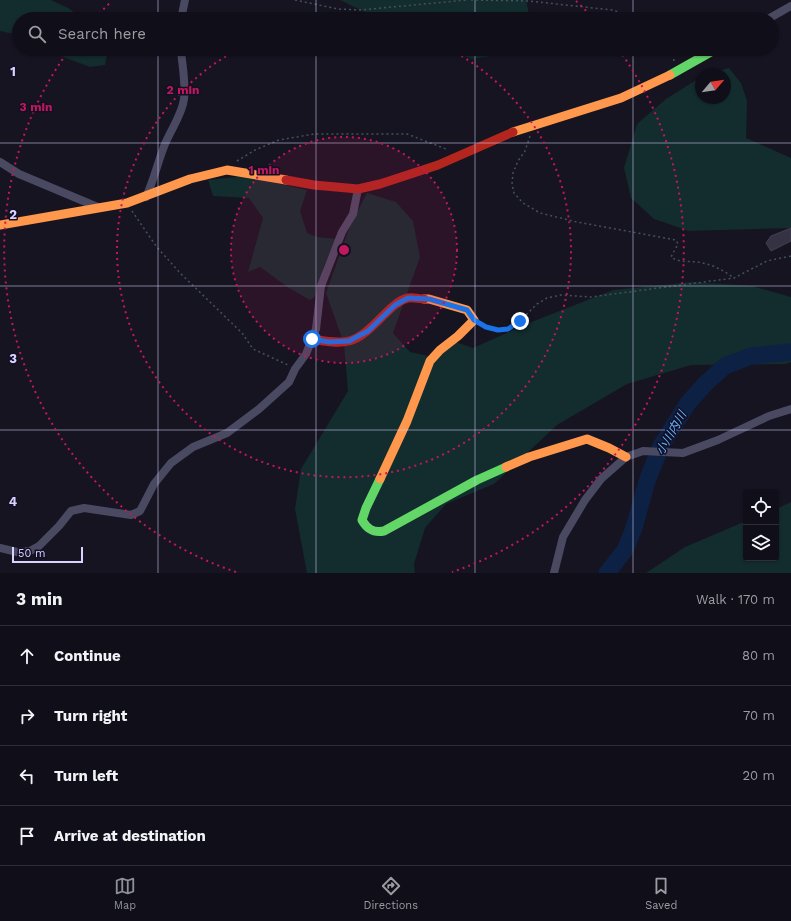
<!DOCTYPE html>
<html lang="en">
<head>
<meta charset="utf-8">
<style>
	:root { --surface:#100f19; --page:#191822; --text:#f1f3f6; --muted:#9c9ca2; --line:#302f38; --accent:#8c9099 }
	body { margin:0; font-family:"Work Sans","Noto Sans JP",sans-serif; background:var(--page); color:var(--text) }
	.controls { position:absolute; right:12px; bottom:12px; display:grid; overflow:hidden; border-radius:4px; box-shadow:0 1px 3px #0004 }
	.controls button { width:36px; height:36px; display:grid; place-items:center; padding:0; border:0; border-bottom:1px solid var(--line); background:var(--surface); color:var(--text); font:20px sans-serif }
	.compass { position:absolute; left:695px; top:68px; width:36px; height:36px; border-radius:50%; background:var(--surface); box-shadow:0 1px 3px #0004; rotate:61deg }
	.scale { position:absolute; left:12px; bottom:10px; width:71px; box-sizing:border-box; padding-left:4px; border:2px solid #d9d4ff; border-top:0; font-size:11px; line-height:14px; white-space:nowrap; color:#d9d4ff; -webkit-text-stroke:3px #130f26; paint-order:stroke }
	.stop { position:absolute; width:12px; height:12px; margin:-9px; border:3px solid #1a73e8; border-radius:50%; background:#fff }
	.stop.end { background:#1a73e8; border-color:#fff; box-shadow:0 1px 4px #0008 }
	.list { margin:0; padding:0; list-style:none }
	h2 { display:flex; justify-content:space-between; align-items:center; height:52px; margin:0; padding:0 16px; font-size:17px }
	h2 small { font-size:13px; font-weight:400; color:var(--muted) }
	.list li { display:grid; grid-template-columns:26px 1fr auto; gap:12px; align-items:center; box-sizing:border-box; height:60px; padding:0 16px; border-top:1px solid var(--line) }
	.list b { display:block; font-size:15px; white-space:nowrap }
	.list em { font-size:13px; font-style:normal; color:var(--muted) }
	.icon { flex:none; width:22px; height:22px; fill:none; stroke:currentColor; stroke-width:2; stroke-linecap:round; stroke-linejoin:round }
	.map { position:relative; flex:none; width:791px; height:573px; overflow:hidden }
	.search { position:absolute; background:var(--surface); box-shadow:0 1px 3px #0004; left:12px; right:12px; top:12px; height:44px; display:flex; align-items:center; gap:10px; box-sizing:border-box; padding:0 14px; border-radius:22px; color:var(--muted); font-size:15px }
	.sheet { height:292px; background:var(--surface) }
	nav { display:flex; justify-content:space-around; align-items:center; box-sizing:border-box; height:56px; border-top:1px solid var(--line); background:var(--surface); font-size:11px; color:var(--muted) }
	nav a { display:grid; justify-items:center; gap:2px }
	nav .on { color:var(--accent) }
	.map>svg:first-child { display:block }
</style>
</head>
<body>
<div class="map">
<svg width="791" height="573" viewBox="0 0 791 573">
	<rect width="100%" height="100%" fill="#161421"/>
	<!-- green -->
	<path fill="#132c2d" d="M0,0H51L68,8L83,19H19V35L0,31Z
		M340,0H526L530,19H379Z
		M47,49H105L107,54L105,65L90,67L55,54Z
		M446,49H506L498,55L472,59Z
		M729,68L741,83L747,101L746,138L791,158V228L689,231L654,219L631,198L624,168L637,124L666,99L701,77V98H725V74H707Z
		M245,176L307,190L300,211L307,233L317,237L336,239L324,266L317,295L310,300L289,288L260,267L248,272L263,218L249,198L213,196L208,180Z
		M367,193L396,202L413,221L420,257L393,333L410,352L438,358L453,341L473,348L534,321L613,290L692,282L752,286L791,297V362L785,364L691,365L627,384L557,425L494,484L446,504L425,528L414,564L415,573H307L295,509L301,469L348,391L344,344L326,293L350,226Z
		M791,502V573H646L685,547L746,521V558H776V509Z"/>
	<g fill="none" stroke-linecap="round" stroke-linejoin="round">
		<!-- river -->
		<path stroke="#0d2144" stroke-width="17" d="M607,573L625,550L634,528L647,481L661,446L688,403L706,383L725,366L751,356L791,352"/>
	</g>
	<!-- building -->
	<path fill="#343243" stroke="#433f54" d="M791,228V241L771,251L766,243L771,236Z"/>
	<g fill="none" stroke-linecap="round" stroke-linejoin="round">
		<!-- path -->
		<path stroke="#44505f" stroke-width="1.5" stroke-dasharray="2 3" stroke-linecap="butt" d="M295,0L338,9L360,10L467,0
			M471,0L529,1L612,10L640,19
			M673,49L674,63
			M530,136L525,151L518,161L513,173L512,184L514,193L523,203L540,213L577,222L676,240L678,244L671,257C681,264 692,260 702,263C714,265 724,271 734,278
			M237,161L255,150L279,140L314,134H407L446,149
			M132,211L156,246L180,273L242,333L253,349L288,365
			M482,325L499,330L508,329L520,321L537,304L547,298L561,295L591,297L734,278L767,261L791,256"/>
		<!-- street -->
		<path stroke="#4a4962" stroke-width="8" d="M181,19L185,0
			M768,19L791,6
			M0,162L19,174L100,208
			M146,197C154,180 158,161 165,144C171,129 182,115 184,99C186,83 182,65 181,49
			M0,548L17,552L30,551L39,546L59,526L71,511L84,508L131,515L140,511L154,484L171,463L193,447L227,433L259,409L289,382L295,369L306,354L316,329L321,286L342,232L353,214L358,189
			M554,573L563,537L585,500L601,479L626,457L643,451L683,453L718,440L769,416L791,409"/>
		<!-- fast -->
		<path stroke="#63d668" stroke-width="9" d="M670,75L716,49
			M380,479L366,508L362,520C367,529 373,533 384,531L477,480L506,467"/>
		<!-- slow -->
		<path stroke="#ff974d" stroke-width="9" d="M513,132L621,98L670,75
			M0,225L127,203L190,179L227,170L286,180
			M506,467L529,457L587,439L609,448L626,457
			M380,479L407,421L430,361L440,350L458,336L474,320L467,310L429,299H424"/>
		<!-- jam -->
		<path stroke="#b3261e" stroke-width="9" d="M286,180L314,185L358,189L380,184L438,165L513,132
			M312,339C324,341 337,344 349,341C372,335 389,302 408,298C413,297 419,299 424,299"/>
	</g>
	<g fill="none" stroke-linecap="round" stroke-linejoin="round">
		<!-- route -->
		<path stroke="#1a73e8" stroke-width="5" d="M312,339L329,342L349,341L368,331L395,305L408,298L429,299L467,310L474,320L486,327L498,330L508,329L520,321"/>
	</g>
	<!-- grid -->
	<path fill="none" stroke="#d9d4ff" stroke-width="1" stroke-opacity="0.55" d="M158,0V19M316,0V19M475,0V19M633,0V19M158,49V573M316,49V573M475,49V573M633,49V573M0,143H791M0,286H791M0,430H791"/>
	<!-- distance rings -->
	<circle cx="344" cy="250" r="113" fill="#c2185b" fill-opacity=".12"/>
	<g fill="none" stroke="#c2185b" stroke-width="2" stroke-dasharray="2 4">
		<circle cx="344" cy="250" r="113"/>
		<path d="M451 50A227 227 0 1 1 237 50"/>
		<path d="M236 572A340 340 0 0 1 69 50M95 18A340 340 0 0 1 112 1M576 1A340 340 0 0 1 593 18M619 50A340 340 0 0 1 452 572"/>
	</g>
	<g text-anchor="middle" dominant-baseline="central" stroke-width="3" stroke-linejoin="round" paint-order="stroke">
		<!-- water labels -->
		<g font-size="12" font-style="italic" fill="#62b6ff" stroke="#130f26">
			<text transform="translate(671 433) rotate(-60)">小川内川</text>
		</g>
	</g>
	<g font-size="13" text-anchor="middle" font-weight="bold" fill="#d9d4ff" stroke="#130f26" stroke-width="3" stroke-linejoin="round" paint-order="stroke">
		<text x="13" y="76">1</text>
		<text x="13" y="219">2</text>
		<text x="13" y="363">3</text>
		<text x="13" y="506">4</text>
	</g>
	<circle cx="344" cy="250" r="6" fill="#c2185b" stroke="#130f26" stroke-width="2"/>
	<g font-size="12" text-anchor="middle" font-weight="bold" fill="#c2185b" stroke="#130f26" stroke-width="3" stroke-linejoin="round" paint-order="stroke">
		<text x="183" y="94">2 min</text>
		<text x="36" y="111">3 min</text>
		<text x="264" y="174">1 min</text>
	</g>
</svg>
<div class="controls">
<button><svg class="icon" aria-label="locate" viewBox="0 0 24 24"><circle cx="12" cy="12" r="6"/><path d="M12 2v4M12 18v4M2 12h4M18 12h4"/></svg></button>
<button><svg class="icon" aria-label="layers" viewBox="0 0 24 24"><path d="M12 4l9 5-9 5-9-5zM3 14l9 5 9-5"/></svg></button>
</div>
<svg class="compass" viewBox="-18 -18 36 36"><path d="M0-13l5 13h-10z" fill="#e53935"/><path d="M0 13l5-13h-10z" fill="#9c9ca2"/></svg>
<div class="scale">50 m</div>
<div class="stop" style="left:312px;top:339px"></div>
<div class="stop end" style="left:520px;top:321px"></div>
<div class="search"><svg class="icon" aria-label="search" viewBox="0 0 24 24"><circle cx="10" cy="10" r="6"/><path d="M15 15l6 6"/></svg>Search here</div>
</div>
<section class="sheet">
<h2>3 min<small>Walk · 170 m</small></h2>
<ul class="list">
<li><svg class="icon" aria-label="ahead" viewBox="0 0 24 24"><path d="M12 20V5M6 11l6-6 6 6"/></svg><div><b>Continue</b></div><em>80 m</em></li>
<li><svg class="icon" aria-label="right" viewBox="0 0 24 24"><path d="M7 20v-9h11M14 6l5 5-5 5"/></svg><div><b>Turn right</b></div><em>70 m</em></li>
<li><svg class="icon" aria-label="left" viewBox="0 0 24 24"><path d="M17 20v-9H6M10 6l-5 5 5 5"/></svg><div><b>Turn left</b></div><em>20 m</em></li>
<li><svg class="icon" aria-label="arrive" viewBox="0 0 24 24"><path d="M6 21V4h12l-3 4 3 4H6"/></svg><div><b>Arrive at destination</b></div></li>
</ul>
</section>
<nav>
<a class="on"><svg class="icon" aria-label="map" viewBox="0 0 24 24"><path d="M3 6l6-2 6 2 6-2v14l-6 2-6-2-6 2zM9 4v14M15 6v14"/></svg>Map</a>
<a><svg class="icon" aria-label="directions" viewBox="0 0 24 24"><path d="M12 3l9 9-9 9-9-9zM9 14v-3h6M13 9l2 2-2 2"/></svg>Directions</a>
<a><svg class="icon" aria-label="saved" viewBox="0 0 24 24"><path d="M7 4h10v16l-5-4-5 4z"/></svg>Saved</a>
</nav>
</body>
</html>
